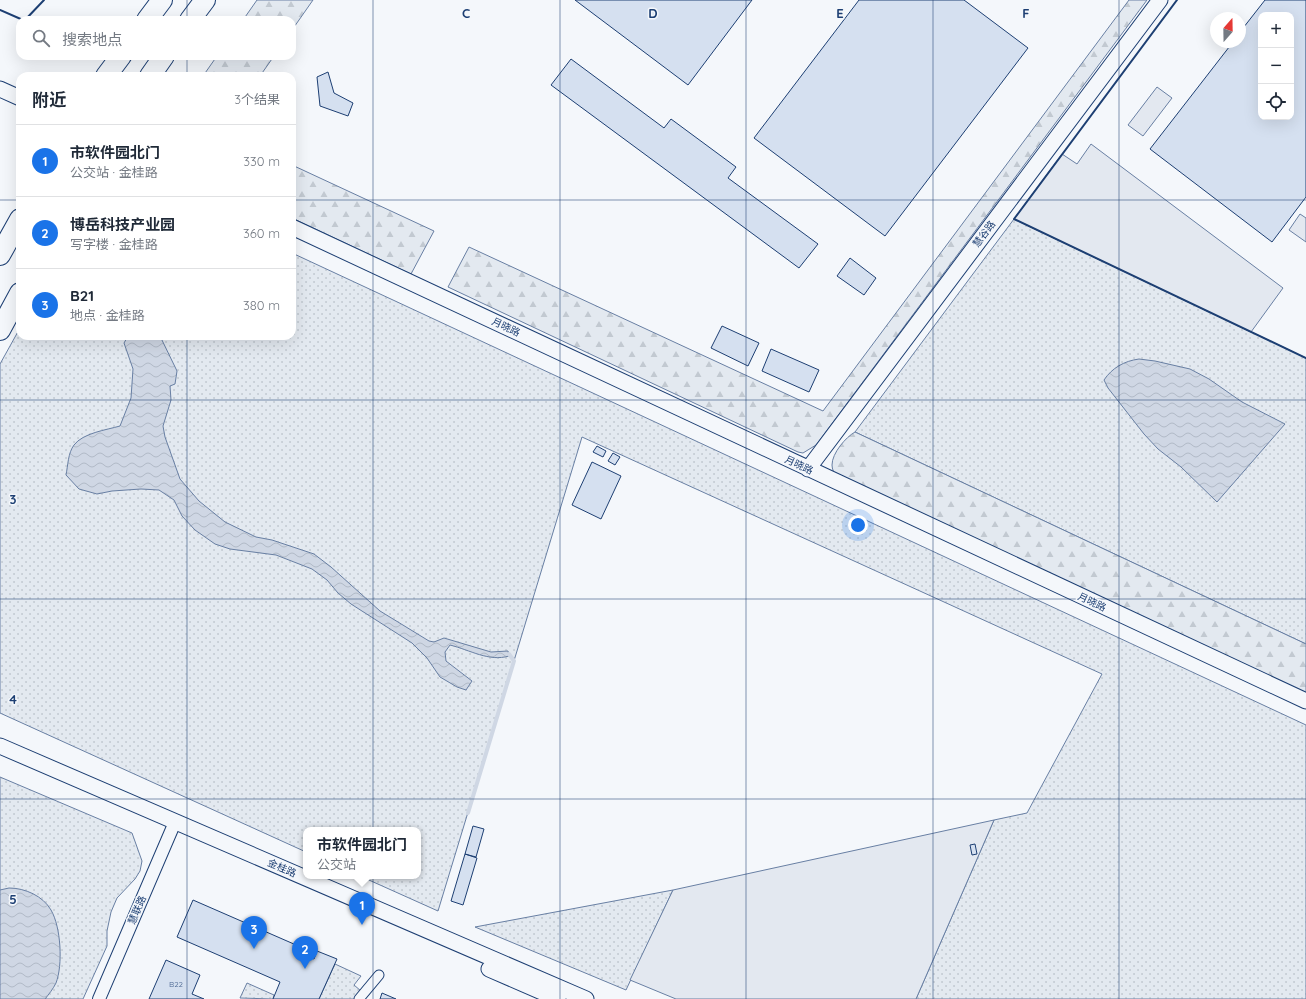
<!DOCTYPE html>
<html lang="zh">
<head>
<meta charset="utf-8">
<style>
	:root { --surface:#fff; --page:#f6f6f7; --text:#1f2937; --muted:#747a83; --line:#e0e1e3; --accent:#1a73e8 }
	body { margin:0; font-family:Quicksand,"Noto Sans SC",sans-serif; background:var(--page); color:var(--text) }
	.controls { position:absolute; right:12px; top:12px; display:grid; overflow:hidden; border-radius:8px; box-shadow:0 4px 16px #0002 }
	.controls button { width:36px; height:36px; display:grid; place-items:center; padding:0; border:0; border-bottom:1px solid var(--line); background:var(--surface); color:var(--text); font:20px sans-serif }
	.compass { position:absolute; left:1210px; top:12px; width:36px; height:36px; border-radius:50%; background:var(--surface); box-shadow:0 4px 16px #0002; rotate:20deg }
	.you { position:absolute; left:858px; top:525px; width:14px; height:14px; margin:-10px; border:3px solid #fff; border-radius:50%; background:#1a73e8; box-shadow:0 0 0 6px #1a73e833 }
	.badge { display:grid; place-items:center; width:26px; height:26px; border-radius:50%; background:var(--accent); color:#fff; font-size:13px; font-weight:700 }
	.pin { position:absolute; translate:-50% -33px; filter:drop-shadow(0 1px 2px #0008) }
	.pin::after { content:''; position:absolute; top:21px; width:14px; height:12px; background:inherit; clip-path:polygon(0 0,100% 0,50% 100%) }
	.popup { position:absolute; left:303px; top:827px; width:118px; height:52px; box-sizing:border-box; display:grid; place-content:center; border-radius:8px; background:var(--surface); filter:drop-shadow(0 1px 3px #0005); font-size:13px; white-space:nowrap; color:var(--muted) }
	.popup b { font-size:15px; color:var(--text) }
	.popup::after { content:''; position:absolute; left:50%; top:100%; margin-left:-8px; border:8px solid transparent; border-top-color:var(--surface) }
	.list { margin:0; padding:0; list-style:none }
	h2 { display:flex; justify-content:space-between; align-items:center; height:52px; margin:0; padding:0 16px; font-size:17px }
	h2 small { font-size:13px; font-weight:400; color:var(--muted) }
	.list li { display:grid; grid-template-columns:26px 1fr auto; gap:12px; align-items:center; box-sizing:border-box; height:72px; padding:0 16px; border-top:1px solid var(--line) }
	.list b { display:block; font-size:15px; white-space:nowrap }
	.list p { margin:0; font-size:13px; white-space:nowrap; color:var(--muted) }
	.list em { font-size:13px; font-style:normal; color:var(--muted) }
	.icon { flex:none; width:22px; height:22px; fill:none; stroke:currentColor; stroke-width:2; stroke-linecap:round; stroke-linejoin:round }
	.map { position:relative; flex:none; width:1306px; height:999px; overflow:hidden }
	.search { position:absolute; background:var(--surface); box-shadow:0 4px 16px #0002; left:16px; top:16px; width:280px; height:44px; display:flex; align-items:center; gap:10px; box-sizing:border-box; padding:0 14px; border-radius:12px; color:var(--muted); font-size:15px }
	.panel { position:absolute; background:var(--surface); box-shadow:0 4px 16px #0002; left:16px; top:72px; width:280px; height:268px; border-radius:12px }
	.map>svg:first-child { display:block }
</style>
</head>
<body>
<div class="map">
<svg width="1306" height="999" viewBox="0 0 1306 999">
	<defs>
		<pattern id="grass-dots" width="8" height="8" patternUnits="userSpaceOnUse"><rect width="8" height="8" fill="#e3e9f0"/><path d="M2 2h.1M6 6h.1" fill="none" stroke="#c2c9d1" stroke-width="1.8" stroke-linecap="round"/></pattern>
		<pattern id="forest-firs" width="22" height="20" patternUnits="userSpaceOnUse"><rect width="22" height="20" fill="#e3e9f0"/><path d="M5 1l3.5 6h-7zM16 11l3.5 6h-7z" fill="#c2c9d1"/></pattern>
		<pattern id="water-waves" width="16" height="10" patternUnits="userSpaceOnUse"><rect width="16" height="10" fill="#cfd7e4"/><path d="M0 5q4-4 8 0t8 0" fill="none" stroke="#b1bac7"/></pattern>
	</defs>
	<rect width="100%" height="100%" fill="#f4f7fb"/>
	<!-- grass -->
	<path fill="url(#grass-dots)" stroke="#687fa3" d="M1014,219L1306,358V644L855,432Z
		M292,253L1306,725V999H916L994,820L1027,813L1102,674L582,437L438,911L360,876H418V830H306V852L0,713V364L20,328V336H292Z
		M0,777L132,833L142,861L140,871L135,879L117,898L111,912L107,931V946L83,999H0Z
		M673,890L626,990L475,927Z
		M335,964L361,976L354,985L361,991L354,999H319Z
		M247,983L274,995L273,999L240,998Z"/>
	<!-- forest -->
	<path fill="url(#forest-firs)" stroke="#687fa3" d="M257,0H313L292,30V20H243Z
		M1129,0H1147L816,445L803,453L798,452L448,287L469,247L823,411Z
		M217,56H274L260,76H203Z
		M292,165L434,231L411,274L292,218Z
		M855,432L1306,644V696L836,477C834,473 832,469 832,465C832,453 846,437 855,432Z"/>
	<!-- parking -->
	<path fill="#e3e8f0" stroke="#687fa3" d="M1157,87L1172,98L1143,136L1128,125Z
		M1091,144L1283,288L1251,332L1014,219L1062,154L1077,164Z
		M1300,214L1306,218V242L1289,230Z
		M994,820L916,999H676L630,980L673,890Z"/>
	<!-- water -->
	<path fill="url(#water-waves)" stroke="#687fa3" d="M128,336H160L177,371L175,384L170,386L171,400L163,426L165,437L180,479L199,501L225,522L256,537L272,540L314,554L331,567L380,611L429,641L434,642L444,638L491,652L508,651L509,656C489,662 470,650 450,645L445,652L446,661L472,681L466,690L457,687L440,677L427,658L412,643L351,604L338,593L327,580L312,569L276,555L230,549L215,544L195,530L182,516L174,500L159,490L141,489L112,491L97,494L79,489L66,475C68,465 68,453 74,445C83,433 106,430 120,426L131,398L133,369L124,343Z
		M1139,359L1155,361L1190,369L1209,379L1242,402L1285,424L1217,502L1181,467L1158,449L1144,434L1108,388L1104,380C1112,368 1124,361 1139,359Z
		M9,888C25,888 43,896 51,910C61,927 63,965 56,983C53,989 49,994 45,999H0V890Z"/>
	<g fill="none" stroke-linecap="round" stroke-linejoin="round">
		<!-- stream -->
		<path stroke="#cfd7e4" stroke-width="4" d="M468,813L514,661L509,654"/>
	</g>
	<!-- building -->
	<path fill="#d5e0f0" stroke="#1d3f73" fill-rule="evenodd" d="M575,0H752L688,85Z
		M859,0H964L1028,48L885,236L754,138Z
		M1265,0H1306V197L1272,242L1150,149L1233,42H1240V32ZM1261,15H1291V117H1261Z
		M571,59L664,128L671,119L736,167L728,178L818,244L799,268L551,85Z
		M328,72L334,93L353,103L348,116L320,106L317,77Z
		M850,258L876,278L864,295L837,276Z
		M722,326L759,343L748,366L711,348Z
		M771,349L819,370L809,392L762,371Z
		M597,446L606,451L603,457L593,452Z
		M613,453L620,457L615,465L608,461Z
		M592,462L621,476L601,519L572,505Z
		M473,826L484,829L476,857L465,854Z
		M975,844L977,854L972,855L970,845Z
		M465,854L477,858L463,905L451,901Z
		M193,900L303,948L300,953L314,959L317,951L337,959L319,999H273L280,982L177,937Z
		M166,960L200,975L192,994L204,999H149Z
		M382,993L396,999H380Z"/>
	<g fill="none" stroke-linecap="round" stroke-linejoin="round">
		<defs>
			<path id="pedestrian" d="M359,999L379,975"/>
			<path id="minor" d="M99,999L175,822"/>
			<path id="tertiary" d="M0,89L20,98
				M292,227L1306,701
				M808,469L1160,0
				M0,746L586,999
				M489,969L558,999"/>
			<path id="trunk" d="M147,20L162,0
				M190,20L205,0
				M106,76L121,56
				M150,76L164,56
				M0,255L20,219
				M0,330L20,293"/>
		</defs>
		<!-- pedestrian casing -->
		<use href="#pedestrian" stroke="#1d3f73" stroke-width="11"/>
		<!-- minor casing -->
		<use href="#minor" stroke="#1d3f73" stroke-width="14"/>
		<!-- tertiary casing -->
		<use href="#tertiary" stroke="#1d3f73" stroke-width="17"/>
		<!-- trunk casing -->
		<use href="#trunk" stroke="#1d3f73" stroke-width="22"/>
		<!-- pedestrian -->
		<use href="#pedestrian" stroke="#f4f7fb" stroke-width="9"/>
		<!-- minor -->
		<use href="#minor" stroke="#f4f7fb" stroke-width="12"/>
		<!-- tertiary -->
		<use href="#tertiary" stroke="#f4f7fb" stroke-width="15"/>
		<!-- trunk -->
		<use href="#trunk" stroke="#f4f7fb" stroke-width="20"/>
		<!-- wall -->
		<path stroke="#1d3f73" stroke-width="2" d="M1177,0L1014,219L1306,358
			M0,10L23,20
			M25,20L44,0"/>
	</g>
	<!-- grid -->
	<path fill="none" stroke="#1d3f73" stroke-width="1" stroke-opacity="0.55" d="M187,0V20M373,0V999M560,0V999M746,0V999M933,0V999M1119,0V999M187,56V76M0,200H20M292,200H1306M187,336V999M0,400H1306M0,599H1306M0,799H1306"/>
	<g text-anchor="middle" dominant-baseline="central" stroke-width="3" stroke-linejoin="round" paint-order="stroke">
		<!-- number labels -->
		<g font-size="8" fill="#4b6792">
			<text x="176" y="984">B22</text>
		</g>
		<!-- street labels -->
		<g font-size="10" fill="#1d3f73" stroke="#f4f7fb">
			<text transform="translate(984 234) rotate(-53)">慧谷路</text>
			<text transform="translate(506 327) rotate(25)">月晓路</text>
			<text transform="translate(799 465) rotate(25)">月晓路</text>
			<text transform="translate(1092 602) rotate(25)">月晓路</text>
			<text transform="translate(282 868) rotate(23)">金桂路</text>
			<text transform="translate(137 910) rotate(-67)">慧联路</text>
		</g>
	</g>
	<g font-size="13" text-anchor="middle" font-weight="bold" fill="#1d3f73" stroke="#f4f7fb" stroke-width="3" stroke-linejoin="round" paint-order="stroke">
		<text x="466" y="18">C</text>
		<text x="653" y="18">D</text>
		<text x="840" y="18">E</text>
		<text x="1026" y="18">F</text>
		<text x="13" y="504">3</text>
		<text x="13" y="704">4</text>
		<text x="13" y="904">5</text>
	</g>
</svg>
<div class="controls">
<button>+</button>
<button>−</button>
<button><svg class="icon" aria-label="locate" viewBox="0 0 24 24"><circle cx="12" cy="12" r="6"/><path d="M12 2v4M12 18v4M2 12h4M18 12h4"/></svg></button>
</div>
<svg class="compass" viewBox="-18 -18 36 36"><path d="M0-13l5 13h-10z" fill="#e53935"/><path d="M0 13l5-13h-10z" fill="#747a83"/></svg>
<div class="you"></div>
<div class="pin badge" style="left:362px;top:925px">1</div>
<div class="popup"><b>市软件园北门</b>公交站</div>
<div class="pin badge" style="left:305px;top:969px">2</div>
<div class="pin badge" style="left:254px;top:949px">3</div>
<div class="search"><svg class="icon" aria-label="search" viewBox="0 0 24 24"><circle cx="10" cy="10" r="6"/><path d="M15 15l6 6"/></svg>搜索地点</div>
<section class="panel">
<h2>附近<small>3个结果</small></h2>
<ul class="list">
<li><span class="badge">1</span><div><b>市软件园北门</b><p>公交站 · 金桂路</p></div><em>330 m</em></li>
<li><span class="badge">2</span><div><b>博岳科技产业园</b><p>写字楼 · 金桂路</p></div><em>360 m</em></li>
<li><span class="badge">3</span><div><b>B21</b><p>地点 · 金桂路</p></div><em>380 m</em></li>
</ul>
</section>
</div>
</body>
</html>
